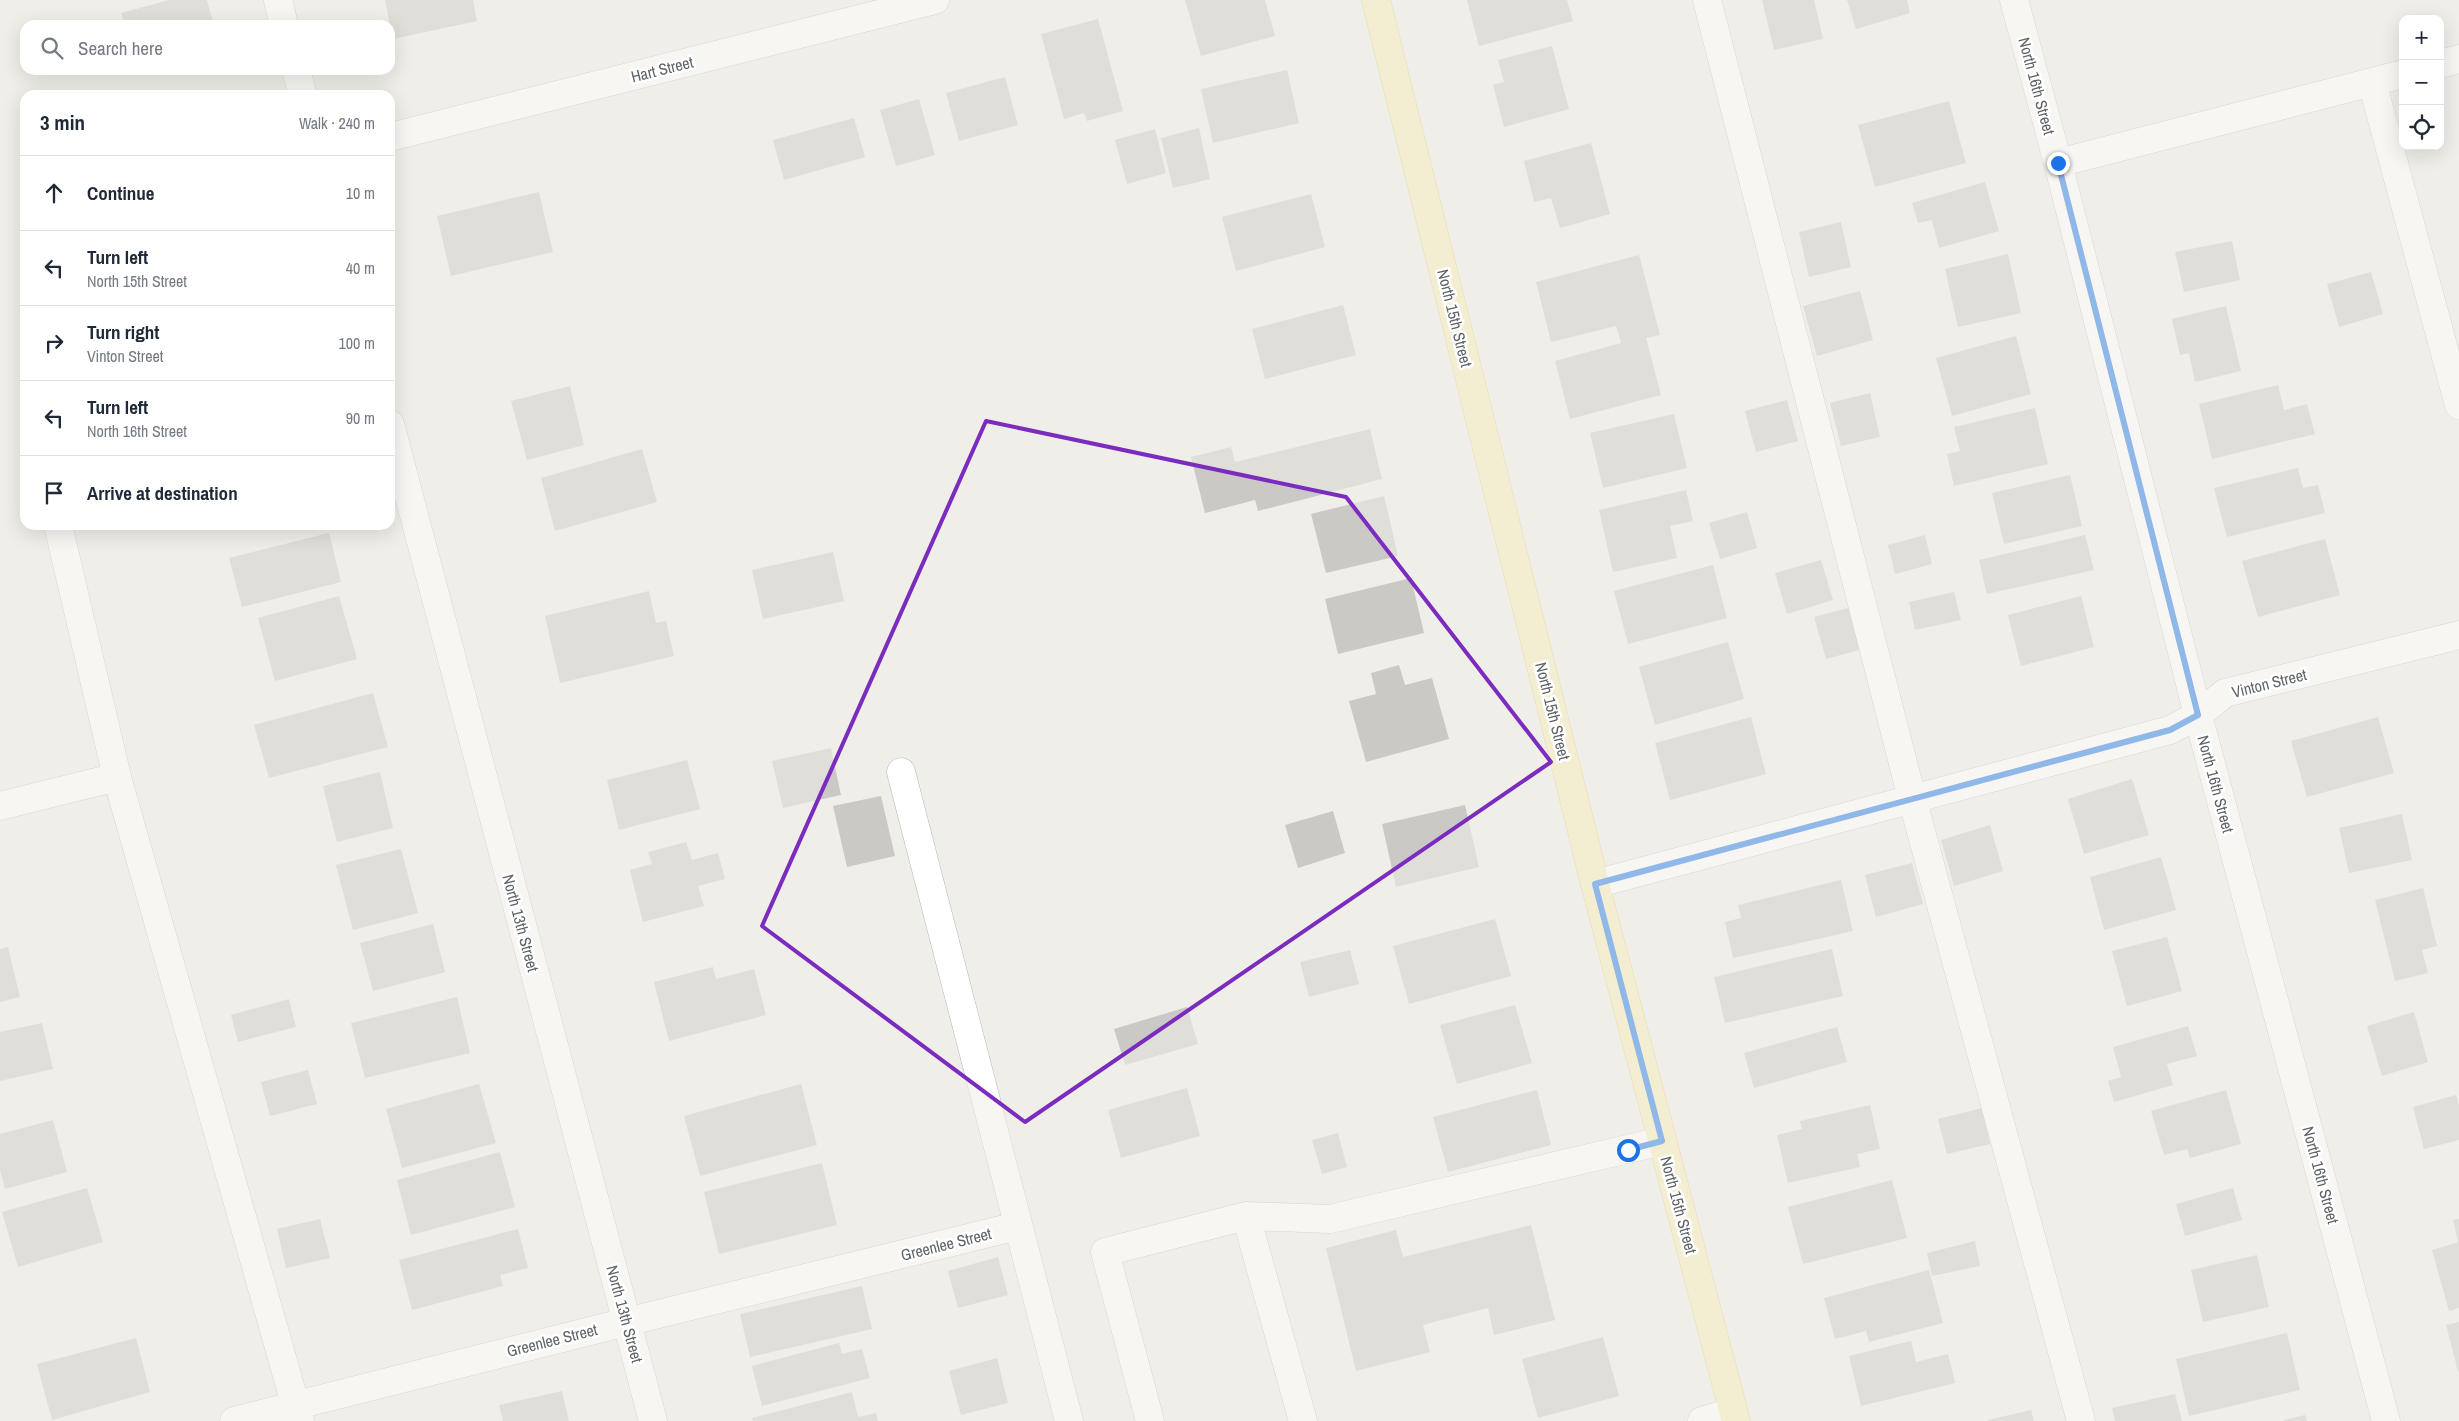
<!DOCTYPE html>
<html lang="en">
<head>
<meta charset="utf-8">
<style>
	:root { --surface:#fff; --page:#f6f6f7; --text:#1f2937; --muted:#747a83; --line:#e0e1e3 }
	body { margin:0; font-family:"Archivo Narrow",sans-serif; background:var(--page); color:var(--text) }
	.controls { position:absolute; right:15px; top:15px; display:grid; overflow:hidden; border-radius:10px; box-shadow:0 5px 20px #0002 }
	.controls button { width:45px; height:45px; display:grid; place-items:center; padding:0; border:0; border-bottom:1px solid var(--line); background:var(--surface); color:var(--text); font:25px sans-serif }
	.stop { position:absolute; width:15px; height:15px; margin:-11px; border:4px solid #1a73e8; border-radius:50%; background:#fff }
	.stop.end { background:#1a73e8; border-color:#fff; box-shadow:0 1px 5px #0008 }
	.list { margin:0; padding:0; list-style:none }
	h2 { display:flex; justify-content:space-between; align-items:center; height:65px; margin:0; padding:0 20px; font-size:21px }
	h2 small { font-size:16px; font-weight:400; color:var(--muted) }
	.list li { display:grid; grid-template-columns:32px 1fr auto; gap:15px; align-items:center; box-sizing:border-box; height:75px; padding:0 20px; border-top:1px solid var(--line) }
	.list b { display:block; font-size:19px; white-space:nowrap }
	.list p { margin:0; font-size:16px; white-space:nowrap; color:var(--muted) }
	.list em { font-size:16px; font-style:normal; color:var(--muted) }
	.icon { flex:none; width:28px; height:28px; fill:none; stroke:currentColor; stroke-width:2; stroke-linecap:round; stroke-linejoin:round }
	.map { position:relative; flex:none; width:2459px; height:1421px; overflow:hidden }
	.search { position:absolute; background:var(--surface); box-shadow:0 5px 20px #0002; left:20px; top:20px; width:375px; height:55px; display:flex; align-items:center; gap:12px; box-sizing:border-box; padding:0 18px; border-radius:15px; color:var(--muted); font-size:19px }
	.panel { position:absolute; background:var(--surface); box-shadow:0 5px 20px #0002; left:20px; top:90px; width:375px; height:440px; border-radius:15px }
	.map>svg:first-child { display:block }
</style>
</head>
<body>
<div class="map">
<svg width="2459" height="1421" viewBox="0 0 2459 1421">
	<rect width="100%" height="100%" fill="#f0eee8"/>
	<!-- building -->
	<path fill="#cbc9c5" d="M169,0H207L214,25H125L121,13Z
		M385,0H473L477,21L393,39Z
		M1185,0H1265L1275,36L1201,56Z
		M1467,0H1567L1573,21L1479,46Z
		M1762,0H1814L1823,39L1774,50Z
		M1847,0H1907L1910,13L1856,29Z
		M1098,19L1123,111L1087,121L1084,113L1064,119L1041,34Z
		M1552,46L1569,109L1504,127L1493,85L1504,82L1498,60Z
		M1287,70L1299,123L1213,143L1201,89Z
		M1005,77L1018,125L959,141L946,93Z
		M919,99L935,155L896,166L880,110Z
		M1949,101L1966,163L1875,187L1858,125Z
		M854,118L865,157L784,180L773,140Z
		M1199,128L1210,179L1173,188L1161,138Z
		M1155,129L1166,173L1127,184L1115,140Z
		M1591,143L1610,214L1560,228L1551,198L1534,202L1524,161Z
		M1985,182L1999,231L1939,248L1932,220L1918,223L1912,203Z
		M539,192L553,252L451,276L437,216Z
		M1311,194L1325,247L1236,271L1222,217Z
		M1841,222L1851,267L1809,277L1799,232Z
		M2232,241L2240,280L2184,292L2175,252Z
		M2008,254L2021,313L1958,327L1945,269Z
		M1639,255L1660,335L1646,338L1661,395L1570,419L1555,361L1621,343L1616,326L1551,342L1536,282Z
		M2371,272L2383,314L2339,327L2327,284Z
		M1860,291L1873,340L1817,356L1803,306Z
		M1343,305L1356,355L1265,379L1252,329Z
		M2226,306L2241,371L2195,382L2189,353L2180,355L2172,319Z
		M2016,336L2031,394L1952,416L1936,358Z
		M2278,385L2284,410L2307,404L2315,434L2212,459L2199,404Z
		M570,386L584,445L527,460L511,401Z
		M1870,393L1880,437L1841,446L1830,403Z
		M1787,400L1798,441L1756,452L1745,411Z
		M2035,408L2048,464L1954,486L1947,454L1960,451L1954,427Z
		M1674,414L1687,468L1603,488L1590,433Z
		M1370,429L1382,479L1258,511L1255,500L1205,513L1191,457L1231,447L1235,462Z
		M642,449L657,502L555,531L541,478Z
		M2298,468L2303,488L2318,485L2325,513L2227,537L2214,488Z
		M2070,475L2082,526L2004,544L1992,493Z
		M1686,490L1693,521L1670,526L1677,558L1613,572L1599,510Z
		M1384,496L1398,556L1326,573L1311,514Z
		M1747,512L1757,548L1720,559L1709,523Z
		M329,533L341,582L242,607L229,558Z
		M1925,535L1932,564L1895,574L1888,545Z
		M2085,535L2094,570L1987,594L1979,560Z
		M2325,539L2340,595L2258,617L2242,561Z
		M833,552L844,601L763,619L752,570Z
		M1821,560L1833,600L1787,614L1775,573Z
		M1713,565L1727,618L1628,644L1614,591Z
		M1411,578L1424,633L1338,654L1325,599Z
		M649,591L656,623L666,621L674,656L560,683L545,616Z
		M1954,592L1961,620L1915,630L1909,602Z
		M339,596L357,659L275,681L258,618Z
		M2081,596L2094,647L2021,666L2008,615Z
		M1852,607L1863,649L1826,659L1814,617Z
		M1728,642L1744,699L1655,725L1639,667Z
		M1399,665L1405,685L1432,678L1449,739L1366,762L1349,701L1376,694L1371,673Z
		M373,693L388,747L269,778L254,725Z
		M1751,717L1766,774L1670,800L1655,743Z
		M2378,717L2394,773L2307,797L2291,741Z
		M831,748L841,795L783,808L772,761Z
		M687,760L700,809L619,830L607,780Z
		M380,772L393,828L337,842L323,786Z
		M2132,779L2149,835L2084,854L2068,799Z
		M881,796L895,856L847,867L833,806Z
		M1465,805L1479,867L1396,887L1382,824Z
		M1333,811L1345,853L1298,868L1285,825Z
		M2402,814L2412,860L2349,873L2339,828Z
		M1990,825L2003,871L1954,886L1941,840Z
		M686,842L692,860L718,853L725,879L698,886L704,906L643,922L630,870L652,864L648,852Z
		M401,849L418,913L353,930L336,865Z
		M2161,857L2176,910L2104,930L2090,877Z
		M1912,863L1923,904L1876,917L1865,875Z
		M1841,880L1853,931L1733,958L1725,922L1741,918L1738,905Z
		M2423,888L2437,946L2422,950L2428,973L2395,981L2375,900Z
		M1495,919L1511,976L1409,1004L1393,946Z
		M433,924L445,972L373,991L360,943Z
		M2167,937L2182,991L2127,1006L2112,951Z
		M8,947L20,997L0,1002V949Z
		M1832,949L1843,996L1725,1023L1714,977Z
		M1350,950L1359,984L1309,997L1300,962Z
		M713,967L716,979L754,969L766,1015L669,1041L654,982Z
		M457,997L470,1053L365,1078L351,1023Z
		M289,999L296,1027L238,1042L231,1015Z
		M1515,1005L1532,1063L1457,1084L1440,1025Z
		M1187,1007L1198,1044L1125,1065L1114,1029Z
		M2414,1012L2428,1062L2382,1076L2367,1026Z
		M42,1023L53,1069L0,1081V1032Z
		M2188,1026L2197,1056L2167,1064L2173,1085L2114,1102L2108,1081L2121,1077L2113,1047Z
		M1837,1027L1847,1062L1754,1088L1744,1053Z
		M308,1070L317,1104L270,1116L261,1082Z
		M479,1084L496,1143L402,1168L386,1109Z
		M801,1084L817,1145L700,1176L684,1116Z
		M1187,1088L1200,1136L1121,1158L1108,1110Z
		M1537,1090L1551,1145L1448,1172L1433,1117Z
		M2226,1090L2241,1144L2190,1158L2187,1149L2164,1155L2151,1111Z
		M2456,1095L2459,1105V1140L2424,1149L2413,1107Z
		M1870,1105L1880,1149L1857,1154L1860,1167L1788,1183L1777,1135L1802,1129L1800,1121Z
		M1982,1108L1990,1144L1947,1154L1938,1119Z
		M53,1120L67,1172L5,1189L0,1170V1134Z
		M1338,1133L1347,1167L1322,1174L1312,1140Z
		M500,1152L515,1207L411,1235L397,1180Z
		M822,1163L837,1225L719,1254L704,1192Z
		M1892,1180L1907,1238L1803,1264L1788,1207Z
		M87,1188L103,1242L18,1267L2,1212Z
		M2233,1188L2242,1220L2185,1236L2176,1204Z
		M320,1219L330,1258L286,1268L277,1229Z
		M2459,1219V1242H2458L2453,1220Z
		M1531,1225L1555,1320L1494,1335L1488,1308L1423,1325L1430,1352L1356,1371L1326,1248L1396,1230L1403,1257Z
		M518,1229L528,1268L500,1275L503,1286L412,1310L399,1260Z
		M1975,1241L1980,1266L1932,1276L1927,1253Z
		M2459,1242V1308L2449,1311L2432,1250Z
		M2257,1255L2269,1307L2203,1322L2191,1270Z
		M998,1257L1008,1295L958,1308L948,1271Z
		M1929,1270L1943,1323L1869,1342L1866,1331L1835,1339L1824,1298Z
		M862,1286L872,1329L750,1357L740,1314Z
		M2459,1322V1371H2458L2446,1325Z
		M2287,1333L2300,1390L2189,1416L2176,1359Z
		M1603,1337L1619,1396L1538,1418L1522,1359Z
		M136,1338L150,1392L52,1420L37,1364Z
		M1911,1341L1916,1362L1948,1354L1955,1383L1861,1406L1849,1356Z
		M839,1343L842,1354L862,1349L870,1378L762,1406L752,1366Z
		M997,1358L1008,1403L961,1415L949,1371Z
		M562,1391L569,1421H503L499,1405Z
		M852,1392L858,1417L876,1413L878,1421H753L752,1418Z
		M2175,1394L2182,1421H2115L2112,1408Z
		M2031,1410L2034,1421H1988V1420Z
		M2305,1415L2307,1421H2284V1420Z"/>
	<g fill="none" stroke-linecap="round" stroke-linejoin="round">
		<defs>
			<path id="minor" d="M278,0L284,25
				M1707,0L1912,798L2081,1421
				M2014,0L2058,163L2198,715L2386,1421
				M2440,64L2459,59
				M296,70L303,95
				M2372,82L2459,405
				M390,137L935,0
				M2058,163L2403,74
				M390,424L653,1421
				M58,525L117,777L300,1421
				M901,772L1069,1421
				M0,806L117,777
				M1595,884L2170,730L2198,715L2225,693L2459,635
				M1246,1216L1330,1219L1662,1141
				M234,1421L626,1322L1017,1226
				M1150,1421L1105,1252L1246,1216L1303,1421
				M1702,1421L1733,1412"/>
			<path id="major" d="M1376,0L1595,884L1736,1421"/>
		</defs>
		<!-- minor casing -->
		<use href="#minor" stroke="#b5b8bb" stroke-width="29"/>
		<!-- major casing -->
		<use href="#major" stroke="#e3c26e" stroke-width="29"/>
		<!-- minor -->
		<use href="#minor" stroke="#fff" stroke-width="28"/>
		<!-- major -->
		<use href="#major" stroke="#f7ecb6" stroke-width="28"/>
	</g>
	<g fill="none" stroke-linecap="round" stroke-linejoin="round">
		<!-- route -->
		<path stroke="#1a73e8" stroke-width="6" d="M1628,1150L1662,1141L1595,884L2170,730L2198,715L2058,163"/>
	</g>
	<!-- marked area -->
	<path d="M0 0H2459V1421H0ZM986,421L1346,497L1551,762L1025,1122L762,926Z" fill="#f0eee8" fill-opacity=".55" fill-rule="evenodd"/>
	<path fill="none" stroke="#7b2cbf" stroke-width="4" stroke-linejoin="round" d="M986,421L1346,497L1551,762L1025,1122L762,926Z"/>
	<g text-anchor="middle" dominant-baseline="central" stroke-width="5" stroke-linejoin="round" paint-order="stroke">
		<!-- street labels -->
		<g font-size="16" fill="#5f6367" stroke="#fff">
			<text transform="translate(662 69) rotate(-14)">Hart Street</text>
			<text transform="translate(2037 86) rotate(75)">North 16th Street</text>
			<text transform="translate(1455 318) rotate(76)">North 15th Street</text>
			<text transform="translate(2269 683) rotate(-14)">Vinton Street</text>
			<text transform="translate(1553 711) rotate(76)">North 15th Street</text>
			<text transform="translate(2216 784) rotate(75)">North 16th Street</text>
			<text transform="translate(521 923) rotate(75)">North 13th Street</text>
			<text transform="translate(2321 1175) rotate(75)">North 16th Street</text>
			<text transform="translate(1679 1205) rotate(75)">North 15th Street</text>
			<text transform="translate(946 1244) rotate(-14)">Greenlee Street</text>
			<text transform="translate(625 1314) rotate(75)">North 13th Street</text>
			<text transform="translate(552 1340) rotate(-14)">Greenlee Street</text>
		</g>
	</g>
</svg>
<div class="controls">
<button>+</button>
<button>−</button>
<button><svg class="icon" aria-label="locate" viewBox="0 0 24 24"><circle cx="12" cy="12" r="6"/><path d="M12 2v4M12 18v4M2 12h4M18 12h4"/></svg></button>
</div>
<div class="stop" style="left:1628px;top:1150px"></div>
<div class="stop end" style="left:2058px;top:163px"></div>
<div class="search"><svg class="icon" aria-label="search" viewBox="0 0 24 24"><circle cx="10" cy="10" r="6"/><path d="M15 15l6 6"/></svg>Search here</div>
<section class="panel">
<h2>3 min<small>Walk · 240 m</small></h2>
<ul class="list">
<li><svg class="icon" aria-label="ahead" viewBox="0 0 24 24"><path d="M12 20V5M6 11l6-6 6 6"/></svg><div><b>Continue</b></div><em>10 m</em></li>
<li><svg class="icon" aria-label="left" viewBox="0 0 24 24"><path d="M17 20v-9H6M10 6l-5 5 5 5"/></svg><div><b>Turn left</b><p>North 15th Street</p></div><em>40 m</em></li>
<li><svg class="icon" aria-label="right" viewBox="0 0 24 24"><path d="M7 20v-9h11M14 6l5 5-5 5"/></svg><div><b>Turn right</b><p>Vinton Street</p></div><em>100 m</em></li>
<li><svg class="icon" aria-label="left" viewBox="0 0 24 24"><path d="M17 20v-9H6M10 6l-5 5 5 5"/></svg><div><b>Turn left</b><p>North 16th Street</p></div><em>90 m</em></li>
<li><svg class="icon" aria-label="arrive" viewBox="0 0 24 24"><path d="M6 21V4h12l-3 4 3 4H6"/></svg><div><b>Arrive at destination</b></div></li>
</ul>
</section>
</div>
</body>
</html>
